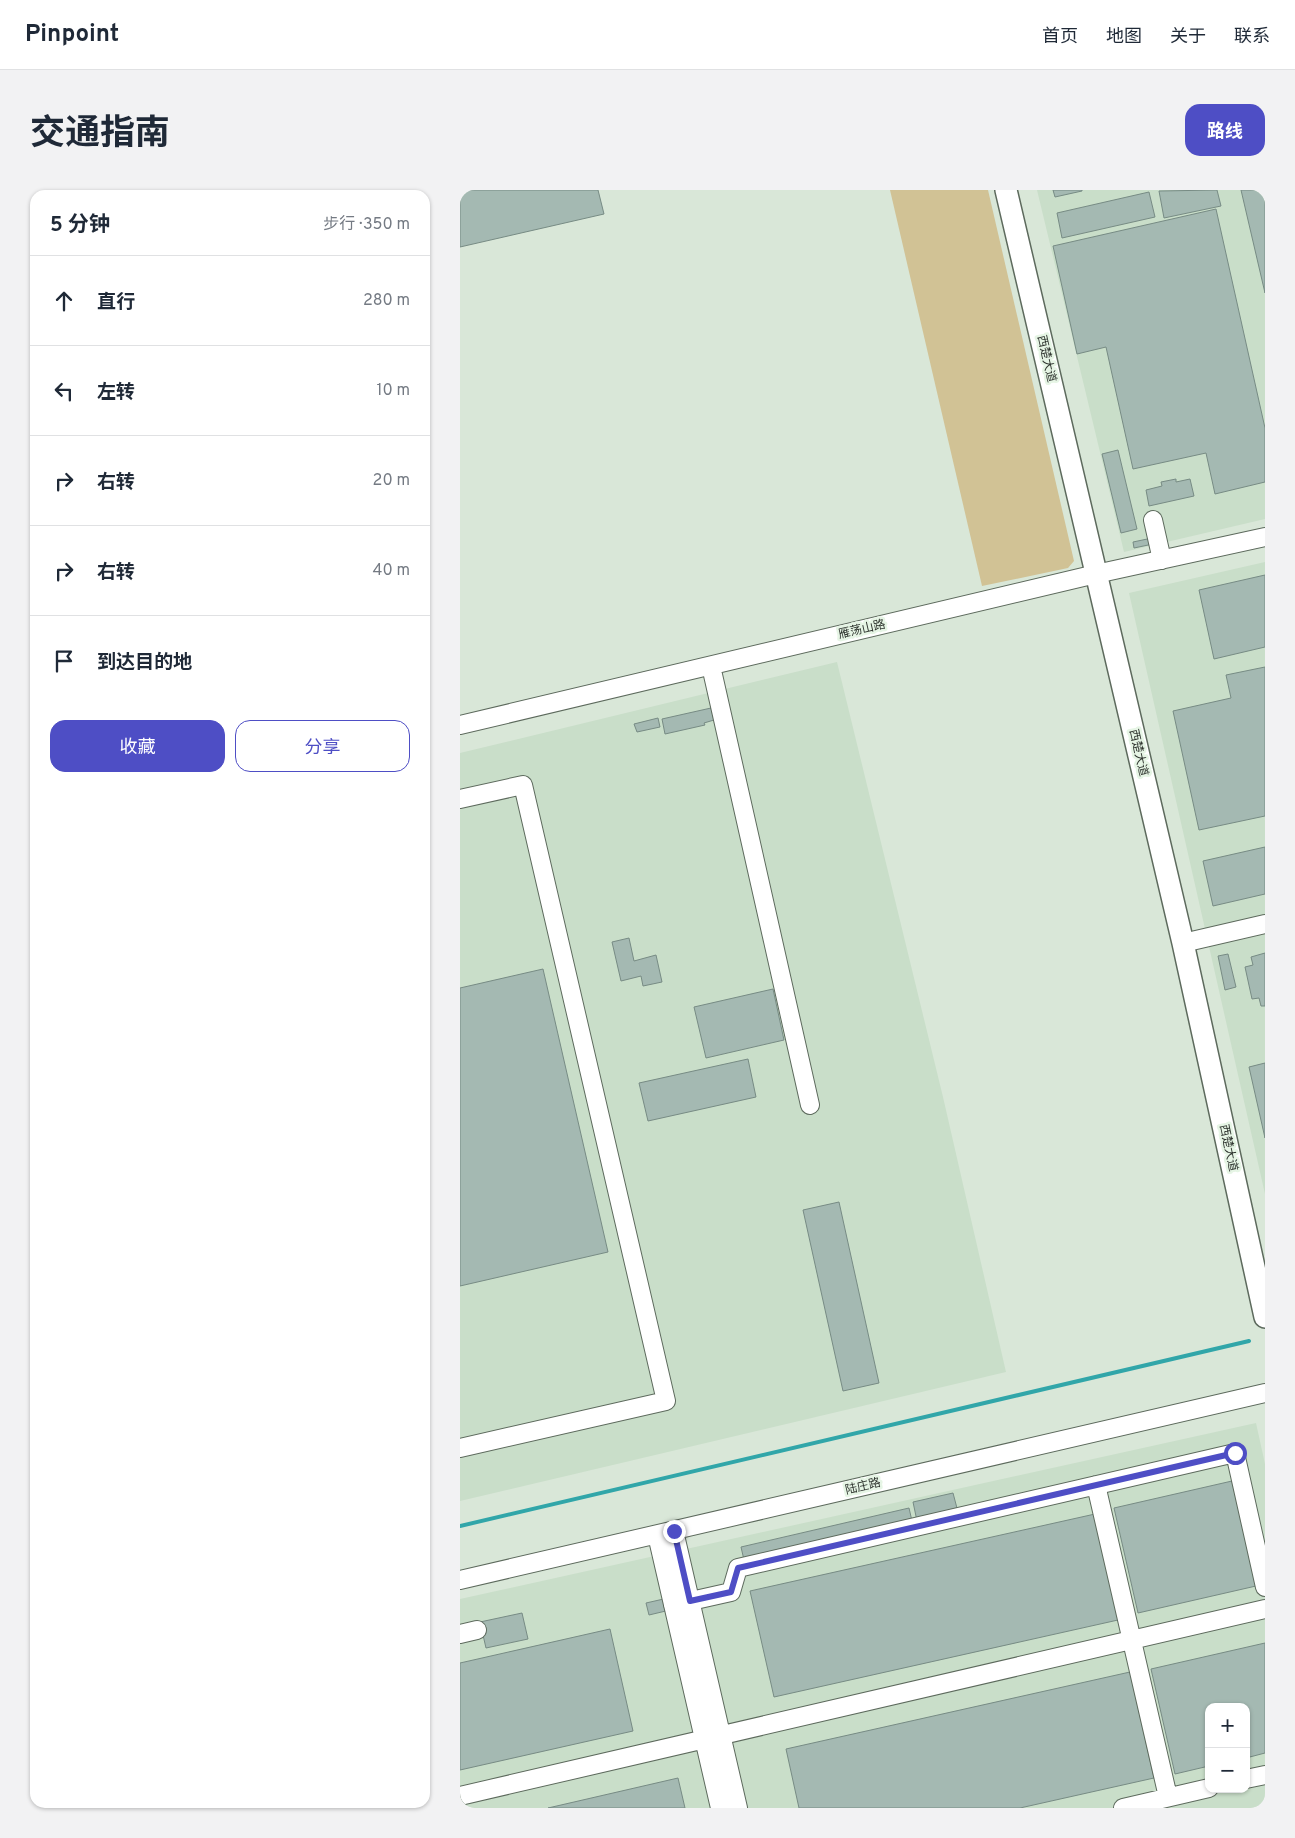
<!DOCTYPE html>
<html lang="zh">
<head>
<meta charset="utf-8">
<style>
	:root { --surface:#fff; --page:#f2f2f3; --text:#1f2937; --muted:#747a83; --line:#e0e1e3; --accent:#4e4ec5 }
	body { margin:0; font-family:Overpass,"Noto Sans SC",sans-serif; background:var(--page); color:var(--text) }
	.controls { position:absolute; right:15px; bottom:15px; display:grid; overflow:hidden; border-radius:10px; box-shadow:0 1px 4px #0004 }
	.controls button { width:45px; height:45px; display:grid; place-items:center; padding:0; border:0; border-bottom:1px solid var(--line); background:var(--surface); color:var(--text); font:25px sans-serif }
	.stop { position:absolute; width:15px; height:15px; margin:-11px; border:4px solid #4e4ec5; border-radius:50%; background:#fff }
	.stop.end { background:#4e4ec5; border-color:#fff; box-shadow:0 1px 5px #0008 }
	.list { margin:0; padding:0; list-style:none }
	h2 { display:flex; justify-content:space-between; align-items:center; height:65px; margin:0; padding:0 20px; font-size:21px }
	h2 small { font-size:16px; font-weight:400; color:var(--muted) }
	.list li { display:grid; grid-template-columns:32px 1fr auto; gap:15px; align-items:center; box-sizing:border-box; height:90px; padding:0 20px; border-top:1px solid var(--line) }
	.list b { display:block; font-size:19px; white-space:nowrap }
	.list em { font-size:16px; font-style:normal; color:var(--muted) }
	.actions { display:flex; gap:10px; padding:15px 20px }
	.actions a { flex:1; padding:11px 0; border:1px solid var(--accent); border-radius:15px; text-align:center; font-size:18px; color:var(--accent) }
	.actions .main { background:var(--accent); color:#fff }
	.icon { flex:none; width:28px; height:28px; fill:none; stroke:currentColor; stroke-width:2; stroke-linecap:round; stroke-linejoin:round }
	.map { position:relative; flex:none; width:805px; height:1618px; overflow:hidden; border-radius:15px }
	header { display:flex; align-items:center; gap:30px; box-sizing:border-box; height:70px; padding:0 25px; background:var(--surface); border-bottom:1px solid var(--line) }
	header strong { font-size:24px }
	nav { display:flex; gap:28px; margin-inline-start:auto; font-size:18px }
	.intro { display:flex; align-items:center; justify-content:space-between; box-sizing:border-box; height:120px; padding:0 30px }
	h1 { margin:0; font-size:35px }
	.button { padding:12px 22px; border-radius:15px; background:var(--accent); color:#fff; font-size:18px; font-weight:700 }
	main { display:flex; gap:30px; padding:0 30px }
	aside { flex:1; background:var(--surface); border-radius:15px; box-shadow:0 1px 4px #0004 }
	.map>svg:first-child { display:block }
</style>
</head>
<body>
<header>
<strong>Pinpoint</strong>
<nav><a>首页</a><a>地图</a><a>关于</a><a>联系</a></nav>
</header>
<div class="intro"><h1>交通指南</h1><a class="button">路线</a></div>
<main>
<aside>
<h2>5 分钟<small>步行 · 350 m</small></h2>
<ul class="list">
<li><svg class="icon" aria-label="ahead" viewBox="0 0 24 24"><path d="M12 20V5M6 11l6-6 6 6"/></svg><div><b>直行</b></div><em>280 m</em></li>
<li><svg class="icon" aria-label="left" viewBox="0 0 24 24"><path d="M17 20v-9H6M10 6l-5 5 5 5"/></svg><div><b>左转</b></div><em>10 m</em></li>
<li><svg class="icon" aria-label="right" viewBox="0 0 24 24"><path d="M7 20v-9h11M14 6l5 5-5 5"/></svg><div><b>右转</b></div><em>20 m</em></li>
<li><svg class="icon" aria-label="right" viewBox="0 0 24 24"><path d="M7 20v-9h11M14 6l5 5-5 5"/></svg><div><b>右转</b></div><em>40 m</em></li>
<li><svg class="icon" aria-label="arrive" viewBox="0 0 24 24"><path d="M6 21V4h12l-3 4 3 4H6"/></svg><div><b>到达目的地</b></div></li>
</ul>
<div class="actions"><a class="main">收藏</a><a>分享</a></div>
</aside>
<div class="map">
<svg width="805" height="1618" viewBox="0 0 805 1618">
	<rect width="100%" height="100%" fill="#d9e7d8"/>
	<!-- built -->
	<path fill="#c9dec9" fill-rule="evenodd" d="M577,0H805V329L664,362Z
		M805,372V1004L669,403Z
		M377,472L483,907L546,1182L0,1311V563Z
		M796,1233L805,1274V1618H0V1409ZM749,1517H786V1599H749Z"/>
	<!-- green -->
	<path fill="#d1c295" d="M430,0H528L614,371L608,378L522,396Z"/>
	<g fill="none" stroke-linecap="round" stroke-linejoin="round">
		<!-- stream -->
		<path stroke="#31a6a9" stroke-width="4" d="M0,1336L789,1151"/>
	</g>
	<!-- building -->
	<path fill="#a4b9b2" stroke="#778b84" d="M0,0H138L144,24L0,57Z
		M593,0H622V1L595,7Z
		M757,0L761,16L704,28L699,1Z
		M781,0H805V103Z
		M689,2L695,27L602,48L597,23Z
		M756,19L805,238V292L755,304L746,263L673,279L646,157L617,164L593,56Z
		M658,260L677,339L661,343L642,264Z
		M716,289V292L730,289L734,306L689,316L686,300L702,296L701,292Z
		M692,348L693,354L674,358L673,352Z
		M805,385V457L754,469L739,400Z
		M805,477V626L739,640L713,521L771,508L766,485Z
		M251,518L254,530L244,533L245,535L205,544L202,529Z
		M198,528L200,537L177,542L174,534Z
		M805,657V704L753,716L743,671Z
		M169,748L174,771L196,765L202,792L183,796L181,786L161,791L152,752Z
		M805,763V816H801L799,808L792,809L785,777L793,775L791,767Z
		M768,764L776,797L765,800L758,766Z
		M83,779L148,1062L0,1096V798Z
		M313,799L324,850L246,868L234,817Z
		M288,869L296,907L188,931L179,893Z
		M805,873V948L789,877Z
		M379,1012L419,1193L383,1201L343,1020Z
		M772,1291L796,1396L678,1423L654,1318Z
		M493,1303L498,1322L457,1331L453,1312Z
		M449,1318L452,1331L284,1370L281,1357Z
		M635,1324L658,1430L314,1507L290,1401Z
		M208,1408L210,1420L189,1425L186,1413Z
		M62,1423L68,1449L26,1458L20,1432Z
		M150,1439L173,1541L0,1580V1473Z
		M805,1453V1563L786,1568V1517H749V1576L715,1584L691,1479Z
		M670,1482L694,1588L560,1618H339L326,1559Z
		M218,1588L225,1618H88Z"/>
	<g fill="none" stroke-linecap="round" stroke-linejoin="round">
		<defs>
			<path id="minor" d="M693,330L702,370
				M251,476L350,915
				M0,535L636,384L805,347
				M0,609L63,595L206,1211L0,1258
				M723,753L805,734
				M636,1295L708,1607
				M214,1341L278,1618
				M197,1345L260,1618
				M0,1390L805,1203
				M213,1415L271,1402L278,1378L775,1263L805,1397
				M0,1444L17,1440
				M786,1589L805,1585
				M0,1606L805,1419
				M663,1618L749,1598"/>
			<path id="major" d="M546,0L723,753L805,1127"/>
		</defs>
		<!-- minor casing -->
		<use href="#minor" stroke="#5d6a5d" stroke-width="20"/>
		<!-- major casing -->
		<use href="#major" stroke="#5d6a5d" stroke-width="24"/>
		<!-- minor -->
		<use href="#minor" stroke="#fff" stroke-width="18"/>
		<!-- major -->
		<use href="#major" stroke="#fff" stroke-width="21"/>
	</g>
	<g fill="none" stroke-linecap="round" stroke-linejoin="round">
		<!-- route -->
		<path stroke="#4e4ec5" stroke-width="6" d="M214,1341L230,1411L271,1402L278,1378L775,1263"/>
	</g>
	<g text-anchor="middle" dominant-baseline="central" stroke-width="5" stroke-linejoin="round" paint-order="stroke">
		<!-- street labels -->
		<g font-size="12" fill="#2f352f" stroke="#e6f5e5">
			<text transform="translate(586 169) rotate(77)">西楚大道</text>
			<text transform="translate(402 440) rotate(-13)">雁荡山路</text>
			<text transform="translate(678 563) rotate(77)">西楚大道</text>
			<text transform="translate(768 958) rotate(78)">西楚大道</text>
			<text transform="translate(403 1297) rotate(-13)">陆庄路</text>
		</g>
	</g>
</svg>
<div class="controls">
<button>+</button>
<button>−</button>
</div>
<div class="stop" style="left:775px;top:1263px"></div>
<div class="stop end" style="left:214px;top:1341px"></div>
</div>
</main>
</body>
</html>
